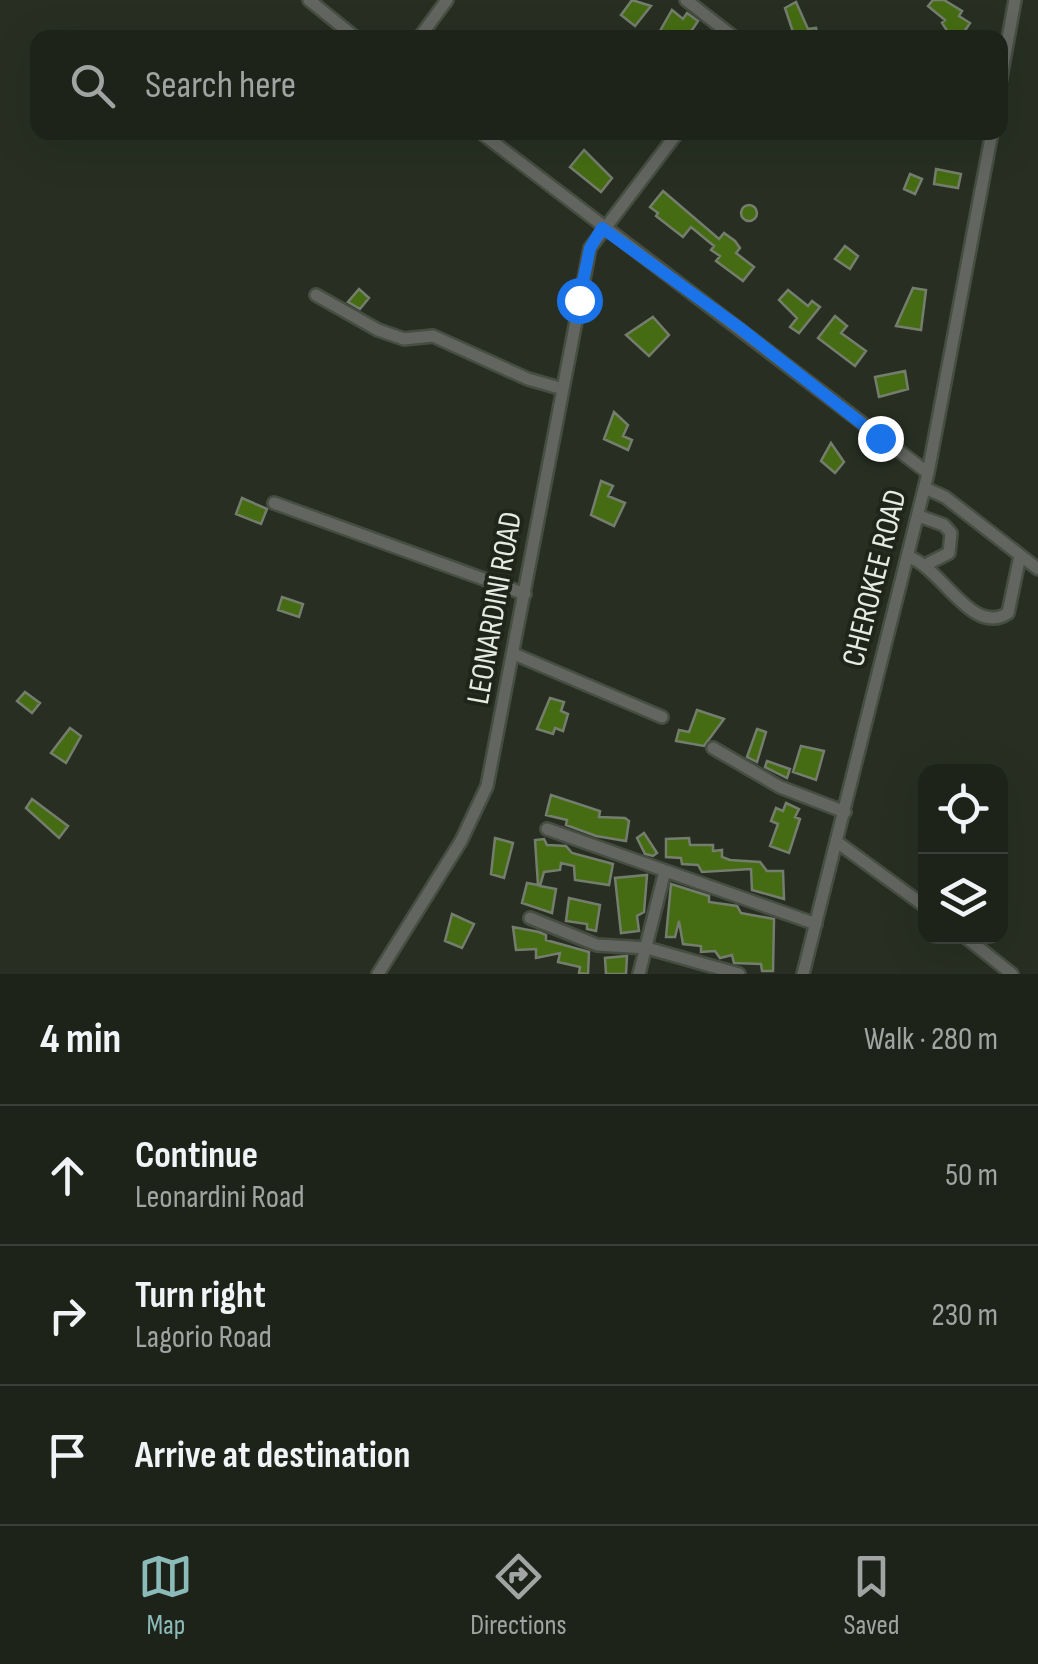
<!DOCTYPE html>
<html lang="en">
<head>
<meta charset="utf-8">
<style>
	:root { --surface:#1e231a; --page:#262b23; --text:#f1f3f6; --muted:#a1a4a2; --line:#3c4039; --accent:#8bbbb9 }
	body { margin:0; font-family:"Sofia Sans Condensed",sans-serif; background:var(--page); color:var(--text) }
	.controls { position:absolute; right:30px; bottom:30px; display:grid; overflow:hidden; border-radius:20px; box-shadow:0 10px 40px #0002 }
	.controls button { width:90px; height:90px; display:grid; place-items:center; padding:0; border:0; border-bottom:2px solid var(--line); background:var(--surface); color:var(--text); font:50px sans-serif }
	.stop { position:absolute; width:30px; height:30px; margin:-22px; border:8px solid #1a73e8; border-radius:50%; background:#fff }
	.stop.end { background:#1a73e8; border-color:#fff; box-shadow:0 2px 10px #0008 }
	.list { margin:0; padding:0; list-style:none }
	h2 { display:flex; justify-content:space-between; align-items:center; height:130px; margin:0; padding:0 40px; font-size:42px }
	h2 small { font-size:32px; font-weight:400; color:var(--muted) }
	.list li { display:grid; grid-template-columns:65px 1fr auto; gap:30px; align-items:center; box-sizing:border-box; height:140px; padding:0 40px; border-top:2px solid var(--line) }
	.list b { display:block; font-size:38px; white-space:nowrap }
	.list p { margin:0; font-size:32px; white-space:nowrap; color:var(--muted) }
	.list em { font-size:32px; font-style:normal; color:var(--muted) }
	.icon { flex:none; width:55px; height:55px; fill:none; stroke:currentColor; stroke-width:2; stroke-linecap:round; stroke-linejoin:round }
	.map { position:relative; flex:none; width:1038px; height:974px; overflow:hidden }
	.search { position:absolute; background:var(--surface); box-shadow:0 10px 40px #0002; left:30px; right:30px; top:30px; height:110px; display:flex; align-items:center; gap:25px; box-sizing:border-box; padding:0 35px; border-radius:20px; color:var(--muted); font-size:38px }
	.sheet { height:550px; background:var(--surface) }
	nav { display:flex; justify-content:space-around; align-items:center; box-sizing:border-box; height:140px; border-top:2px solid var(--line); background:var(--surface); font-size:28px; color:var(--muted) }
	nav a { display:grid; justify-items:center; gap:5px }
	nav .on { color:var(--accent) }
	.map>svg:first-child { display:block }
</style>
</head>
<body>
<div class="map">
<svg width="1038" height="974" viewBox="0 0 1038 974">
	<rect width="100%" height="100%" fill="#282f22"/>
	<!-- building -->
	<path fill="#456c12" stroke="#747d6e" stroke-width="2.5" d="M632,0L651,6L635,26L621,15Z
		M933,0H944L962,11L959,16L970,23L964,32L972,38H944L948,32L942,23L945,20L928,6Z
		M796,2L808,29L816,28L818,38H795L785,8Z
		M672,10L683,19L687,13L698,21L694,27L687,37L681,32L676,38H656Z
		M584,150L612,178L601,192L570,167Z
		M936,169L961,174L958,188L934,184Z
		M910,174L922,179L915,194L904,189Z
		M663,191L719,239L724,233L735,241L740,248L736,253L754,267L743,281L716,261L720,256L711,250L714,246L691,227L683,237L656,216L658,213L650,207Z
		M741 213a8 8 0 1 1 16 0a8 8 0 1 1-16 0Z
		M845,246L858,256L850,269L835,259Z
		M913,288L926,290L921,330L896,326Z
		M359,289L369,298L360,309L348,302Z
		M788,290L808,306L812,301L820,307L799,333L790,327L797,318L779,300Z
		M835,316L847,326L841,333L866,351L855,366L818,338Z
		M653,317L669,335L649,356L626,335Z
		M905,371L908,389L879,397L875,377Z
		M614,412L628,425L623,436L632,440L628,450L604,439Z
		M831,443L844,462L835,473L821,461Z
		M601,481L613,486L608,496L625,503L614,526L591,515Z
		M242,498L267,509L261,524L236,514Z
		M282,597L303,604L299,617L278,610Z
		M25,692L40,703L32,713L17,701Z
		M550,698L564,702L561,711L568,714L563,731L555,728L553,734L537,729Z
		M697,710L724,719L704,746L676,741L679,730L689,732Z
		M70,728L81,736L66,763L51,753Z
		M757,729L766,732L757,762L747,757Z
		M801,746L824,751L816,780L793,772Z
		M767,761L790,769L787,778L765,767Z
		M551,795L600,811L599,817L625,818L629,821L626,841L596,836L566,825L567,820L546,815Z
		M32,799L68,826L59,838L26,808Z
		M786,803L799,809L795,817L800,819L789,853L770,846L778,824L771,821L776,808L783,811Z
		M644,833L657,853L653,856L645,854L637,838Z
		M495,838L513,843L504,878L491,874Z
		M689,838L690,845H713V851L722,850V857L730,860L760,862L767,871H783L784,899L752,890L751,869L702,872L698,865L682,864L681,858L666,857V839Z
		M544,839L547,845L566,846L572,853L613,864L609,885L575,880L574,866L561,863L560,870L544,872L540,886L556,889L552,913L522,903L527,883L538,885L535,840Z
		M647,875L644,912L637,916L639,931L621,933L615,878Z
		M671,884L709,896V902L737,906L741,913L774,919L773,971H762L761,964L734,963L732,955L720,958L715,951L701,952V946L683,944L679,921L675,937H666Z
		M569,898L600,905L596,931L587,929V924L566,921Z
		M452,914L474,924L462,948L445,941Z
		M513,927L539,932L546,935V940L589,952L588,974L579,973L580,967L558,962L560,953L536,958V949L516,950Z
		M627,956L626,974H606L605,958Z"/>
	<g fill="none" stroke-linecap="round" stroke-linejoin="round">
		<defs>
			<path id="minor" d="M309,0L356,38
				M686,0L735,38
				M419,38L447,0
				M1000,83L1015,0
				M480,132L928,473
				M316,295L378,330L404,339L433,336L528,379L563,389
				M925,488L945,497L1038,569
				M274,503L525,594
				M919,516L944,525L951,533L949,553L929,563
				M909,557C942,568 972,637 1008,613L1020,556
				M514,654L662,717
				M713,748L780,787L845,812
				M547,829L816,924
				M837,842L926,907
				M530,918L597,945L647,948L739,974
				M964,936L1012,974
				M378,974L461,841L487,786L590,248L678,132
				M639,974L665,871
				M803,974L928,473L992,132"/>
		</defs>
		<!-- minor casing -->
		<use href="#minor" stroke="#464d41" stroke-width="16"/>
		<!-- minor -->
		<use href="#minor" stroke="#636660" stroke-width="11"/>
	</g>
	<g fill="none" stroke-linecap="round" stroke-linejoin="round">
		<!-- route -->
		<path stroke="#1a73e8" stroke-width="12" d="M579,300L590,248L602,228L740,328L880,438"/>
	</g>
	<g text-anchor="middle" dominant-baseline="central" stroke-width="8" stroke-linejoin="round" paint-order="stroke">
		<!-- street labels -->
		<g font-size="32" fill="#e6eae2" stroke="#1f2619">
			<text transform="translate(875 578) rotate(-76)">CHEROKEE ROAD</text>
			<text transform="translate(495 608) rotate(-80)">LEONARDINI ROAD</text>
		</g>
	</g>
</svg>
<div class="controls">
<button><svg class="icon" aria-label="locate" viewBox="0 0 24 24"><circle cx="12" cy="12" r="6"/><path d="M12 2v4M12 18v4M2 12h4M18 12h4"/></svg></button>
<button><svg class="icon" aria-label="layers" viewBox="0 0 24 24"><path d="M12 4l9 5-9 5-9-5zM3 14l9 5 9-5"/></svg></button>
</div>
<div class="stop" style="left:579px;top:300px"></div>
<div class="stop end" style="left:880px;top:438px"></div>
<div class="search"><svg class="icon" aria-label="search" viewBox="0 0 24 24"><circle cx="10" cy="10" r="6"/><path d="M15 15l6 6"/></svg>Search here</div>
</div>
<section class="sheet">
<h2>4 min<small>Walk · 280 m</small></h2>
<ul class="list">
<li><svg class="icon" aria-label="ahead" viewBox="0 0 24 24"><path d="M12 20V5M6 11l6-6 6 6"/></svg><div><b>Continue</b><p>Leonardini Road</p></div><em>50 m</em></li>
<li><svg class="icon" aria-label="right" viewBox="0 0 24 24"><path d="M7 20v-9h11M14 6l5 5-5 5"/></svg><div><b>Turn right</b><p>Lagorio Road</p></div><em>230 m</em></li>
<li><svg class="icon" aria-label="arrive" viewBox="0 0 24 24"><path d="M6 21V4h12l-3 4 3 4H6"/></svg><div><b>Arrive at destination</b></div></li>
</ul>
</section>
<nav>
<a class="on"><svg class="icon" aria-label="map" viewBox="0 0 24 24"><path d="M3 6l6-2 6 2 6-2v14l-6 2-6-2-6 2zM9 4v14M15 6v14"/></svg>Map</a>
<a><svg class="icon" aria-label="directions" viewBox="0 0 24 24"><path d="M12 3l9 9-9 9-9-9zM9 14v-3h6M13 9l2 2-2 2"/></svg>Directions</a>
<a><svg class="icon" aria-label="saved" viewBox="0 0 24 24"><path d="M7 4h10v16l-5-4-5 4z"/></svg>Saved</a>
</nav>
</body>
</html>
